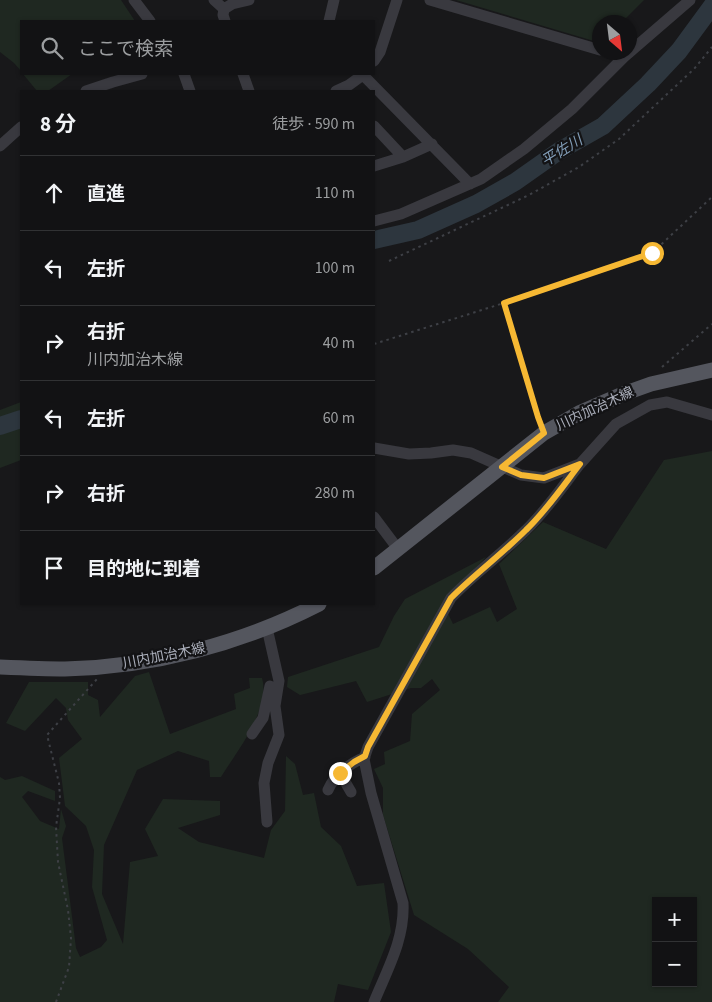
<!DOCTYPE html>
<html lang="ja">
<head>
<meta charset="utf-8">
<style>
	:root { --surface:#121214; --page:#1f2022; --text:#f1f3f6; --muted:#9c9ea0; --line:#313234 }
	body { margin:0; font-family:"Source Sans 3","Noto Sans JP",sans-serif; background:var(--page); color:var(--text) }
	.controls { position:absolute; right:15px; bottom:15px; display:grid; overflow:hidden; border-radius:0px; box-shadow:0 1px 4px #0004 }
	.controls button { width:45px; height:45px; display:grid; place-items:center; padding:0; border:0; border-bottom:1px solid var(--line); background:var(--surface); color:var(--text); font:25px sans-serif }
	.compass { position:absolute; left:592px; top:15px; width:45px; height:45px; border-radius:50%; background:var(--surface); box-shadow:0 1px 4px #0004; rotate:152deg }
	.stop { position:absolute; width:15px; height:15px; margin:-11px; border:4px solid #f6b833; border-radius:50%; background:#fff }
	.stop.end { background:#f6b833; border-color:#fff; box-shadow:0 1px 5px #0008 }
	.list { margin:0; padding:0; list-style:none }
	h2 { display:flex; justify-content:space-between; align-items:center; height:65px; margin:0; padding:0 20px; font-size:21px }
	h2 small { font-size:16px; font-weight:400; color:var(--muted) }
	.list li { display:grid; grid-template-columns:32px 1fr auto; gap:15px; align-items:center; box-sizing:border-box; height:75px; padding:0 20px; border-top:1px solid var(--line) }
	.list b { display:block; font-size:19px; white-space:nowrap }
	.list p { margin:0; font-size:16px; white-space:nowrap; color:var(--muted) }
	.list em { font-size:16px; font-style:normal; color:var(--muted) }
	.icon { flex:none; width:28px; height:28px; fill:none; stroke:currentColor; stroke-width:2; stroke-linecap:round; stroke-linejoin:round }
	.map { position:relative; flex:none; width:712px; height:1002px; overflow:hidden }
	.search { position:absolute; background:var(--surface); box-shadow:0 1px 4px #0004; left:20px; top:20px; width:355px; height:55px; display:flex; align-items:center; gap:12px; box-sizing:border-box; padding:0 18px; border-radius:0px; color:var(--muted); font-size:19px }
	.panel { position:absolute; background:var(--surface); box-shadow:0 1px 4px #0004; left:20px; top:90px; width:355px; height:515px; border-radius:0px }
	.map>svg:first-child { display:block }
</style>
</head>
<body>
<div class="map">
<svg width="712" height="1002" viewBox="0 0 712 1002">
	<rect width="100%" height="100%" fill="#18181a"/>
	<!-- green -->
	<path fill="#1f2821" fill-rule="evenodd" d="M0,0H121L135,21H21V71L14,63L0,52Z
		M456,0H644L622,22H600L599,38L594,41Z
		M23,74H72L48,91H37Z
		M21,402V460L0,468V410Z
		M712,451V1002H498L509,987L468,949L414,915L383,815V788L374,769L385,764L384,752L410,741L412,714L440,690L432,679L421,688H411L367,702L356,681L300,695L287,687L288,677L379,647L394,616L405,599L486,557L443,603L453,624L490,607L497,622L517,609L499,564L543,522L606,549L664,460ZM656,901H693V983H656Z
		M149,672L170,734L236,709L234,694L250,688L249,678H262C271,709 237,751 221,777H210L209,761L178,751L137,770L104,845L102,894L123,944L130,862L158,856L145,829L163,799L220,801V815L178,828L199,842L264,858L271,830L285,811L286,756L295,764L303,795L314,793L321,827L341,846L357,886L384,883L391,932L368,990L338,984L334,1002H0V777L5,780L22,776L55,791V801L28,791L22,797L40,821L59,829L61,809L66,826L62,838L76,948L80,957L101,947L107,940L92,887L94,850L86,826L65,806L59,758L82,739L68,720L66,708L56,698L25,731L6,723L29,682H88V695L98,700L100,717L135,676Z"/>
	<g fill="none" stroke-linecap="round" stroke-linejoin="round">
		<!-- river -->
		<path stroke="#2d363e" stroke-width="18" d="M374,240L418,230L476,204L515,182L559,151L603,126L648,84L679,51L712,6
			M0,426L21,419"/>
		<!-- path -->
		<path stroke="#3e4046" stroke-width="2" stroke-dasharray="2.5 4" stroke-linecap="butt" d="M389,261L529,195L579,167L619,139L694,69L712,47
			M504,303L539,421
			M374,344L504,303L652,253L712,197
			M662,367L712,324
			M56,1002L69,967L71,938L68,910L58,862L56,827L60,798L59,783L47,735L97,679"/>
		<!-- minor -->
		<path stroke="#39393f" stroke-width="11" d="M134,0L150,21
			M214,0L224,9
			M430,0L600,50
			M225,21L223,15L224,9L232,4L249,0
			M329,21L334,0
			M607,52L624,57
			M374,61L380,52L397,0
			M184,74L190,91
			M243,74L249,91
			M363,75L470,184
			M86,91L113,82L142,74
			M336,91L349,85L364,74
			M374,126L403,157
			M0,146L21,127
			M374,166L403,157L432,144
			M374,221L401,214L481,179L524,149L572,109L624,57L690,0
			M374,448L409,454L431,453L453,450L471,453L521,475L544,478L580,464L616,424L650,405L667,402L712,415
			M374,517L398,549
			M267,628L279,681L275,706L279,735L268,763L264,783L267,822
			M252,734L263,718L270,686
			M340,773L351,792
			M328,790C335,774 349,764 365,757
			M374,1002C387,970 405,939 403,903L371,793L364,759L368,747L451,598C475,573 502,554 526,530C546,511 563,486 580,464"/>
		<!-- major -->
		<path stroke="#54565e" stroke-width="15" d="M374,568L544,433L579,413L623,394L651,384L712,370
			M0,667C22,668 44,669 65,669C153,667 241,644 319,604"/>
	</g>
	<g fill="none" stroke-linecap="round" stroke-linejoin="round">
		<!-- route -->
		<path stroke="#f6b833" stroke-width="6" d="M340,773L354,762L365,756L368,747L451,598C475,574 502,554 526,530C546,511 563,486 580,464L544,478L521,475L502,467L544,433L538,417L504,303L652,253"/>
	</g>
	<g text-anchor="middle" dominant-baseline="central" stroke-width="4.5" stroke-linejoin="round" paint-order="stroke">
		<!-- street labels -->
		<g font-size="14" fill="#aaaeba" stroke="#131315">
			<text transform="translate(595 409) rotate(-25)">川内加治木線</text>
			<text transform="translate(164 656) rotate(-11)">川内加治木線</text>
		</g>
		<!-- water labels -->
		<g font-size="15" font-style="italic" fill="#809bb5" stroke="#131315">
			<text transform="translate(562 151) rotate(-32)">平佐川</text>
		</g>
	</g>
</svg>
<div class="controls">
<button>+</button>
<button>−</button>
</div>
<svg class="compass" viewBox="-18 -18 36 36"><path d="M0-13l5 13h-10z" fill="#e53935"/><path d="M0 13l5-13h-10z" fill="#9c9ea0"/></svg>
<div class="stop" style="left:652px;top:253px"></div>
<div class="stop end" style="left:340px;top:773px"></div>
<div class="search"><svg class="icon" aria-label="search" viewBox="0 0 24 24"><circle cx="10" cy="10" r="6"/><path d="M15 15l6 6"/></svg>ここで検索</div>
<section class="panel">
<h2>8 分<small>徒歩 · 590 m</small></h2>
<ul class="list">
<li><svg class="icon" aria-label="ahead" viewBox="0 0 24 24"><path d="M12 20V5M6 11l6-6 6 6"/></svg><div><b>直進</b></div><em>110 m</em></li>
<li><svg class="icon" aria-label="left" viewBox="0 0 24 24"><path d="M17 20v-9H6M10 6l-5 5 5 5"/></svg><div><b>左折</b></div><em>100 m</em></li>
<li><svg class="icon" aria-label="right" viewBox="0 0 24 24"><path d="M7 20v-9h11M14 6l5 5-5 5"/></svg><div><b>右折</b><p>川内加治木線</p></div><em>40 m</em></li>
<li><svg class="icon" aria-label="left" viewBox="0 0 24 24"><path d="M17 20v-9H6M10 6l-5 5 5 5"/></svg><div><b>左折</b></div><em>60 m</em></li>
<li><svg class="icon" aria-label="right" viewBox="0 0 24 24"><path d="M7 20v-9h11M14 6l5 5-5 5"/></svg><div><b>右折</b></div><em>280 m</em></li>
<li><svg class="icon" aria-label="arrive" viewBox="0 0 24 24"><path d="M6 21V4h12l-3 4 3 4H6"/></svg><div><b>目的地に到着</b></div></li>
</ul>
</section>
</div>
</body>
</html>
